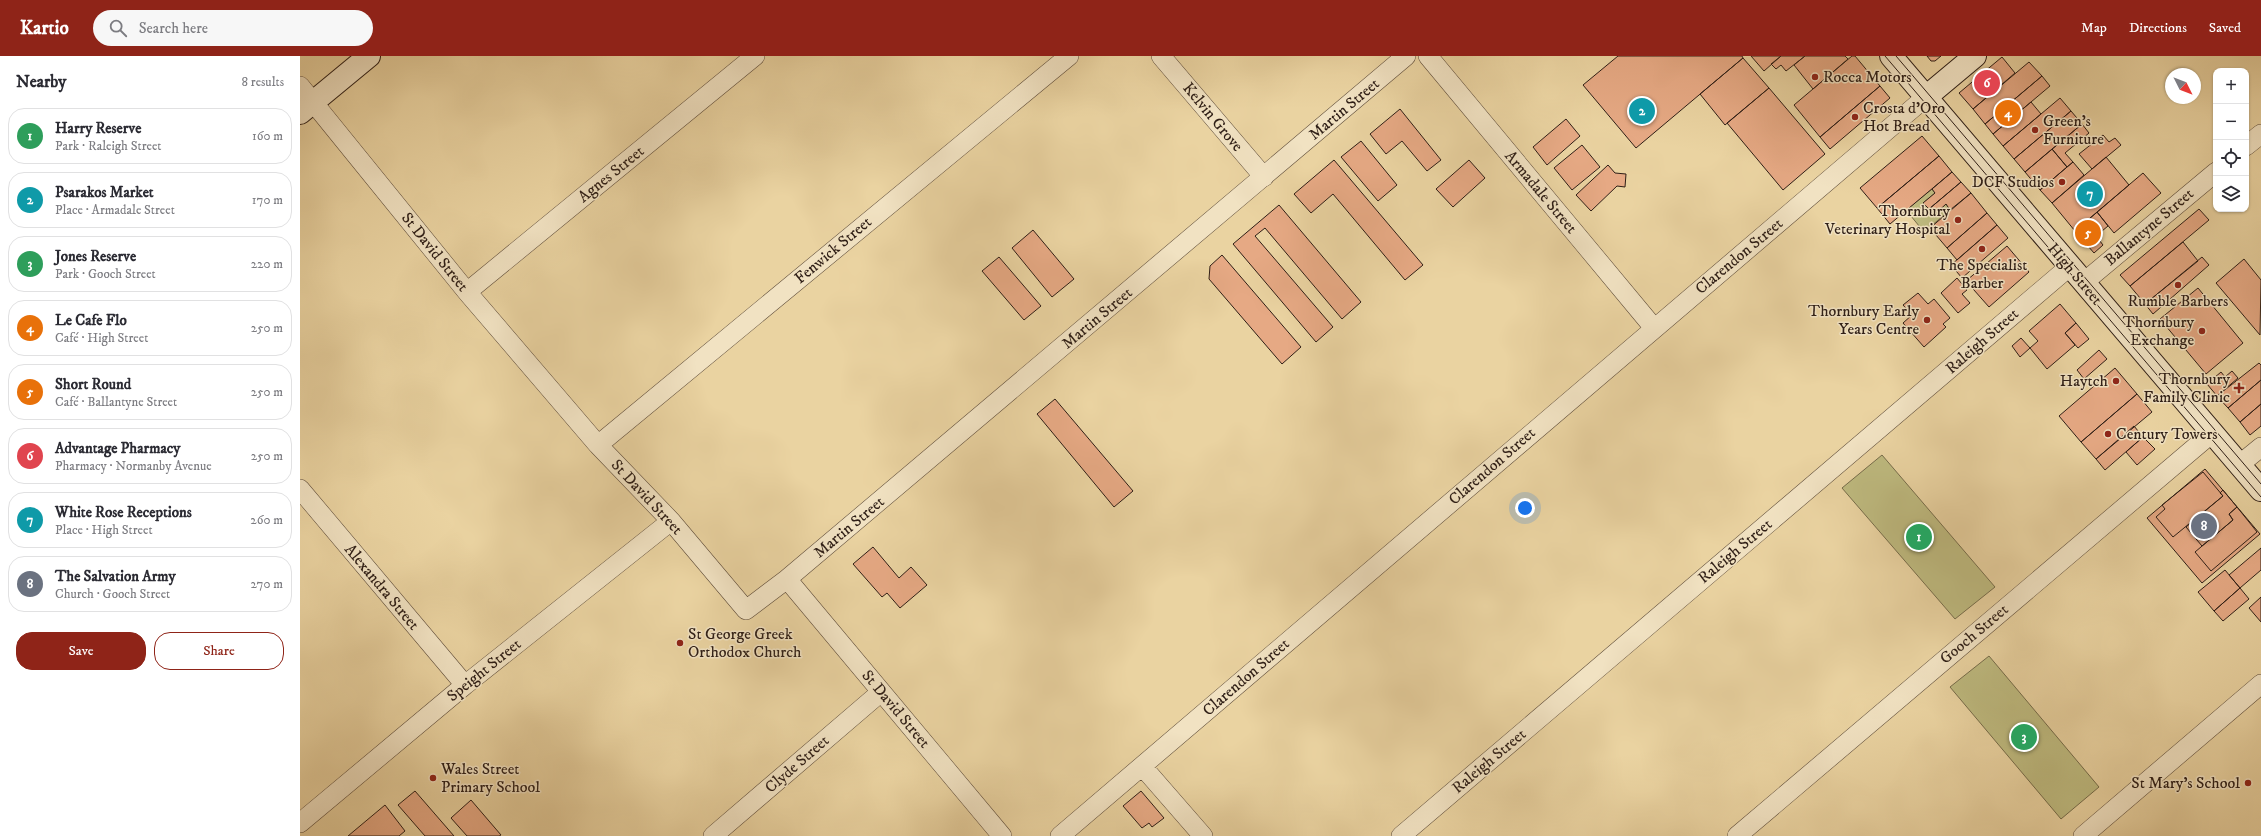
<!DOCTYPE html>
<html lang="en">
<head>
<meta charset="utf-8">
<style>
	:root { --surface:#fff; --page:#f7f7f7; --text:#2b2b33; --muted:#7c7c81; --line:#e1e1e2; --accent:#8f2418 }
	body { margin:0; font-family:"IM FELL DW Pica",serif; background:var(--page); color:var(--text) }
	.controls { position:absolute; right:12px; top:12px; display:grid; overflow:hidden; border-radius:8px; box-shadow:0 1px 3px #0004 }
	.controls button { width:36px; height:36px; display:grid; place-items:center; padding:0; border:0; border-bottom:1px solid var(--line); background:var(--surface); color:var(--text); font:20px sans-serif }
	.compass { position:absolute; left:1865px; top:12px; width:36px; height:36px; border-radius:50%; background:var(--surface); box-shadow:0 1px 3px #0004; rotate:132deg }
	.you { position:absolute; left:1225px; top:452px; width:14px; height:14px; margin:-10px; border:3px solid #fff; border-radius:50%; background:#1a73e8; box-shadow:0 0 0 6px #1a73e833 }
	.badge { display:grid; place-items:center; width:26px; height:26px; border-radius:50%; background:var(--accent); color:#fff; font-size:13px; font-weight:700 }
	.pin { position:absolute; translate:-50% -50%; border:2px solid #fff; box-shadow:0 1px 4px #0006 }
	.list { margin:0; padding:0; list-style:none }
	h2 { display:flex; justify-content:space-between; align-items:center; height:52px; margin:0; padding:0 16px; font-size:17px }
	h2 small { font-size:13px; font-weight:400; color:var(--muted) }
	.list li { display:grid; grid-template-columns:26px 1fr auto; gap:12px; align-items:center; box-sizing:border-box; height:56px; margin:0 8px 8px; padding:0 8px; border:1px solid var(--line); border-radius:16px }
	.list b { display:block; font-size:15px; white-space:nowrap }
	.list p { margin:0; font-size:13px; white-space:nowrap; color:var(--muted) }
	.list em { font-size:13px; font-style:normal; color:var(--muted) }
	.actions { display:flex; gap:8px; padding:12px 16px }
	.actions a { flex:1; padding:9px 0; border:1px solid var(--accent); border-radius:16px; text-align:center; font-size:14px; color:var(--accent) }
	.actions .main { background:var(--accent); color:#fff }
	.icon { flex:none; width:22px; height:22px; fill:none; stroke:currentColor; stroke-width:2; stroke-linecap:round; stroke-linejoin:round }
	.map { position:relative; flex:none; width:1961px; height:780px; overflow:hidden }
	header { display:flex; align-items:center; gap:24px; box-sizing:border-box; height:56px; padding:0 20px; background:var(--accent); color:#fff }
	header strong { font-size:19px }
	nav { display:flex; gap:22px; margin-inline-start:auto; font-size:14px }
	.search { width:280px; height:36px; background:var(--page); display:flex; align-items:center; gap:10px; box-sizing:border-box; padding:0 14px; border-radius:22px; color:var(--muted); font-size:15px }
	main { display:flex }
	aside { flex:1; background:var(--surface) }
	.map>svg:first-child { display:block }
</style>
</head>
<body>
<header>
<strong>Kartio</strong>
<div class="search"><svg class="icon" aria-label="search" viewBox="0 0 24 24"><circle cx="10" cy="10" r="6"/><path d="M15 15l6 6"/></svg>Search here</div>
<nav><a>Map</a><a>Directions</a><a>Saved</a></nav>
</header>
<main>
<aside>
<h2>Nearby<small>8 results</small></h2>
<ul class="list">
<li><span class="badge" style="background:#2e9e5b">1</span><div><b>Harry Reserve</b><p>Park · Raleigh Street</p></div><em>160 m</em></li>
<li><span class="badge" style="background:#0f9aa8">2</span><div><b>Psarakos Market</b><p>Place · Armadale Street</p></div><em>170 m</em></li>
<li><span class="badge" style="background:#2e9e5b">3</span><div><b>Jones Reserve</b><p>Park · Gooch Street</p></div><em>220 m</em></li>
<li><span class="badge" style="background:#e8710a">4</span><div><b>Le Cafe Flo</b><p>Café · High Street</p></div><em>250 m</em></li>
<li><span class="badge" style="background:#e8710a">5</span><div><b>Short Round</b><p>Café · Ballantyne Street</p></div><em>250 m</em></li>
<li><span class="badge" style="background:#e0444e">6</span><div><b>Advantage Pharmacy</b><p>Pharmacy · Normanby Avenue</p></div><em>250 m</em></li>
<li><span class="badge" style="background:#0f9aa8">7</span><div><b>White Rose Receptions</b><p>Place · High Street</p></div><em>260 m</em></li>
<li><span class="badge" style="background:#6b7280">8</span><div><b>The Salvation Army</b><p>Church · Gooch Street</p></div><em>270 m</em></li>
</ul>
<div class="actions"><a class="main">Save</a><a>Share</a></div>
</aside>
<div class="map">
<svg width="1961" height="780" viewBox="0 0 1961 780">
	<rect width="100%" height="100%" fill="#ead3a1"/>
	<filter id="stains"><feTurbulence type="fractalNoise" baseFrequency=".005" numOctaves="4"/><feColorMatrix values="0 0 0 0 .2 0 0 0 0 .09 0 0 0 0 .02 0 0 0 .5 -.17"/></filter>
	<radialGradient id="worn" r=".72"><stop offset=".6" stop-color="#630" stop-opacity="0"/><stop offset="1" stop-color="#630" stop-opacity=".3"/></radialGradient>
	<!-- green -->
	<path fill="#beba7f" stroke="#766c4a" d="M1632,133L1635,137L1623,147L1634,158L1646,148L1650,154L1624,176L1606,154Z
		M1582,399L1695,531L1655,563L1542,432Z
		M1689,600L1799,731L1761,763L1650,631Z"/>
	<!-- building -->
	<path fill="#e6a984" stroke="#2e1e16" d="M1318,0H1442L1443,2L1336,92L1283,29Z
		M1451,0H1481L1464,15Z
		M1481,0H1505L1486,15L1481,9L1476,13L1471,8Z
		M1505,0H1545L1548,3L1513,33L1494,9Z
		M1552,0H1555L1580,30L1520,81L1494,49Z
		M1627,0H1641L1635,5H1631Z
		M1702,1L1715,17L1673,53L1659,37Z
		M1443,2L1469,32L1425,69L1400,38Z
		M1729,6L1742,20L1685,68L1673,53Z
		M1742,20L1750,30L1693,78L1685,68Z
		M1580,30L1590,42L1530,93L1520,81Z
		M1469,32L1525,98L1483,134L1427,67Z
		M1760,42L1771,55L1714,103L1703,90Z
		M1731,46L1741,58L1703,90L1693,78Z
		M1100,53L1141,104L1127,115L1102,85L1086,98L1070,78Z
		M1771,55L1782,68L1725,116L1714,103Z
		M1266,63L1280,80L1247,109L1233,91Z
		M1782,68L1789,77L1765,97L1773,106L1767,111L1752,93Z
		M1803,79L1809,86L1815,82L1821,89L1792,113L1779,98Z
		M1622,80L1639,100L1577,152L1560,132Z
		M1061,85L1097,129L1078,145L1041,101Z
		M1282,89L1300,111L1272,134L1254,112Z
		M1752,93L1767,111L1740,134L1725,116Z
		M1639,100L1652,116L1590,168L1577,152Z
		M1806,101L1829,129L1775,175L1752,147Z
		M1034,104L1123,209L1105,224L1033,138L1011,157L994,138Z
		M1169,104L1185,122L1153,151L1136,133Z
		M1773,106L1784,119L1752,147L1740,134Z
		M1308,109L1315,117L1326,118L1325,131L1317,130L1291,155L1276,139Z
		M1652,116L1661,126L1629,153L1623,147L1635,137L1632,133Z
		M1843,117L1861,137L1814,177L1797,156Z
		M1661,126L1671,137L1650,154L1646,148L1634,159L1629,153Z
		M1671,137L1687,157L1647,192L1630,172Z
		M979,149L1061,246L1042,263L965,172L955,180L1033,271L1016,286L933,188Z
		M1899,153L1909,164L1830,230L1820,219Z
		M1797,156L1808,170L1796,180L1803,189L1794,197L1775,175Z
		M1687,157L1697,169L1657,204L1647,192Z
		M1697,169L1708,182L1662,222L1651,209Z
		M733,174L774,223L752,241L712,192Z
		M1883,186L1898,205L1845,248L1830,230Z
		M1707,190L1729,216L1689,251L1666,225Z
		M922,199L1001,291L982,308L909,223L910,210Z
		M699,201L741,250L724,264L682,215Z
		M1902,201L1909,209L1853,258L1845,248Z
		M1944,203L1961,224L1960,279L1916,227Z
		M1657,222L1667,234L1662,238L1670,247L1658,257L1641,237Z
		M1898,232L1943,287L1906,318L1860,263Z
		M1618,237L1628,248L1634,243L1650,262L1643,268L1646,271L1624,291L1603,267L1612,259L1603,249Z
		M1760,248L1776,267L1765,277L1775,289L1747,313L1730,292L1738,285L1729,275Z
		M1776,267L1789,283L1778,292L1765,277Z
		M1721,282L1730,292L1720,301L1712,290Z
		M1799,294L1807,303L1784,323L1777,314Z
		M1959,307L1961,309V324L1928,352L1917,340Z
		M1815,312L1837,338L1781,386L1759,360Z
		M1932,315L1938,322L1917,340L1907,328L1921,316L1925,321Z
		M1961,324V348L1940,366L1928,352Z
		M1837,338L1852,356L1796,403L1781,386Z
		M755,343L833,435L814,451L737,358Z
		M1961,348V370L1950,379L1940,366Z
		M1834,370L1843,381L1805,414L1796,403Z
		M1843,381L1855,393L1837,409L1826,396Z
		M1905,413L1960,478L1902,527L1847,462Z
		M1903,416L1923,440L1873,481L1856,461L1865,453L1862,449Z
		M1923,434L1937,451L1929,458L1933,464L1902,490L1886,471L1923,440L1920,437Z
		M1937,451L1957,476L1911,515L1895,496L1933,464L1929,458Z
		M573,491L599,522L611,511L627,529L600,552L587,537L582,541L553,508Z
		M1961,492V514L1940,532L1929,519Z
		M1925,514L1940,532L1914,555L1898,536Z
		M1940,532L1949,543L1923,565L1914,555Z
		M1961,541V566L1949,552Z
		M115,735L154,780H125L98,749Z
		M841,735L864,762L852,771L849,767L842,772L823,750Z
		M171,744L201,779L199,780H167L151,762Z
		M85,749L105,775L99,780H48Z"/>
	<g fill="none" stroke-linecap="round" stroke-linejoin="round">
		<defs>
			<path id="minor" d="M861,0L964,121
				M1128,0L1354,272
				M0,30L167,236L298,389L371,465L446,554L487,523L1106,0
				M1946,90L1961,78
				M1783,227L1916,116
				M167,236L455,0
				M298,389L769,0
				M1939,409L1961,391
				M0,433L165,629
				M487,523L702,780
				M842,710L903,780
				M0,767L165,629L371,465
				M413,780L581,636
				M760,780L1626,41
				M1101,780L1769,211
				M1437,780L1912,377
				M1783,780L1961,628"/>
			<path id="secondary" d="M1591,0L1961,434
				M1626,41L1675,0
				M0,57L69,0"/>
		</defs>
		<!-- minor casing -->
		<use href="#minor" stroke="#5d4b39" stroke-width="20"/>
		<!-- secondary casing -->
		<use href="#secondary" stroke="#2e1e16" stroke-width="24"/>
		<!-- minor -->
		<use href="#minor" stroke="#f1e2c2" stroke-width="19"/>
		<!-- secondary -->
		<use href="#secondary" stroke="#f1e2c2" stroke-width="22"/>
		<!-- tram -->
		<path stroke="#2e1e16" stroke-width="1" d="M1585,0L1961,441
			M1596,0L1961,428"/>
	</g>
	<!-- markers -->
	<g fill="#8f2418" stroke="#f1e2c2" stroke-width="1.5">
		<circle cx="1515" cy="21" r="4"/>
		<circle cx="1555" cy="61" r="4"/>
		<circle cx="1735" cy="74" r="4"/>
		<circle cx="1762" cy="126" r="4"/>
		<circle cx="1658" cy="164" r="4"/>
		<circle cx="1682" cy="193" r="4"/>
		<circle cx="1878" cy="229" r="4"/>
		<circle cx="1627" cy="264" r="4"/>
		<circle cx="1902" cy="275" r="4"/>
		<circle cx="1816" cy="325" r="4"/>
		<path d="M1937 326h4v4h4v4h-4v4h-4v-4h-4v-4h4z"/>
		<circle cx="1808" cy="378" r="4"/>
		<circle cx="380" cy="587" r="4"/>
		<circle cx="133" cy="722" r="4"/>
		<circle cx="1948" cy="727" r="4"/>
	</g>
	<g text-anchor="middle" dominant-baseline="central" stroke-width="3" stroke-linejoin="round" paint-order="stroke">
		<!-- poi labels -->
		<g font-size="16" fill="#2e1e16" stroke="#f1e2c2" text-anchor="end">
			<text x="1523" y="21" text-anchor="start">Rocca Motors</text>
			<text x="1563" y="52" text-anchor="start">Crosta d'Oro<tspan x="1563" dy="18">Hot Bread</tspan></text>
			<text x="1743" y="65" text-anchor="start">Green's<tspan x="1743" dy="18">Furniture</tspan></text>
			<text x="1754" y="126">DCF Studios</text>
			<text x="1650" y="155">Thornbury<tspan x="1650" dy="18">Veterinary Hospital</tspan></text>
			<text x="1682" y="209" text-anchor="middle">The Specialist<tspan x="1682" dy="18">Barber</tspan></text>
			<text x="1878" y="245" text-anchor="middle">Rumble Barbers</text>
			<text x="1619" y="255">Thornbury Early<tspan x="1619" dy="18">Years Centre</tspan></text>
			<text x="1894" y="266">Thornbury<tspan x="1894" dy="18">Exchange</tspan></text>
			<text x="1930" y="323">Thornbury<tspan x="1930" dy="18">Family Clinic</tspan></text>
			<text x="1808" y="325">Haytch</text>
			<text x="1816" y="378" text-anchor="start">Century Towers</text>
			<text x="388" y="578" text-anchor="start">St George Greek<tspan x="388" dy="18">Orthodox Church</tspan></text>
			<text x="141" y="713" text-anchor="start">Wales Street<tspan x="141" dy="18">Primary School</tspan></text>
			<text x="1940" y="727">St Mary’s School</text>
		</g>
		<!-- street labels -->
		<g font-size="16" fill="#2e1e16" stroke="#f1e2c2">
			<text transform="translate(1044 53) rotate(-40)">Martin Street</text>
			<text transform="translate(913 61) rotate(50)">Kelvin Grove</text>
			<text transform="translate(311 118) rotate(-39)">Agnes Street</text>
			<text transform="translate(1241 136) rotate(50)">Armadale Street</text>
			<text transform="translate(1849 171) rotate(-40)">Ballantyne Street</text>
			<text transform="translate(533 194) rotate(-40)">Fenwick Street</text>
			<text transform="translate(135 196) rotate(51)">St David Street</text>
			<text transform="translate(1439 200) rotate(-40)">Clarendon Street</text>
			<text transform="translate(1775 218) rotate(50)">High Street</text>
			<text transform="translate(797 262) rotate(-40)">Martin Street</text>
			<text transform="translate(1682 285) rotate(-41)">Raleigh Street</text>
			<text transform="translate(1192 410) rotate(-41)">Clarendon Street</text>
			<text transform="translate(347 441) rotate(47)">St David Street</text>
			<text transform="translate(549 471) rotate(-40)">Martin Street</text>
			<text transform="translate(1435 495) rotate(-40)">Raleigh Street</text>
			<text transform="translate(82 531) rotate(50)">Alexandra Street</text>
			<text transform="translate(1674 578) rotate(-40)">Gooch Street</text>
			<text transform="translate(184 614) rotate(-39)">Speight Street</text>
			<text transform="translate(946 621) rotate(-41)">Clarendon Street</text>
			<text transform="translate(596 653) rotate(50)">St David Street</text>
			<text transform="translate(1189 705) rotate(-40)">Raleigh Street</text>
			<text transform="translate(497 708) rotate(-41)">Clyde Street</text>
		</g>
	</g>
	<rect width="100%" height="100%" filter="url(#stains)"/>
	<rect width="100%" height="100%" fill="url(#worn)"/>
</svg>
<div class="controls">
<button>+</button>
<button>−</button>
<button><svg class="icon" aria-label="locate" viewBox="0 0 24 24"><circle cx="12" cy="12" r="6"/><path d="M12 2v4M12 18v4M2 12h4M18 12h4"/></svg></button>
<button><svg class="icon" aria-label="layers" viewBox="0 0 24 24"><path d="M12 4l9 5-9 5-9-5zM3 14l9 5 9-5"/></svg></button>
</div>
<svg class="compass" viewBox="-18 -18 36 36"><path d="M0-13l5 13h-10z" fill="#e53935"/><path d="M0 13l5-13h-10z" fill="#7c7c81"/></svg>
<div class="you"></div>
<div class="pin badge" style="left:1619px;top:481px;background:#2e9e5b">1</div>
<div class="pin badge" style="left:1342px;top:55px;background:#0f9aa8">2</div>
<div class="pin badge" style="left:1724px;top:681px;background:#2e9e5b">3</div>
<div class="pin badge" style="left:1708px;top:57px;background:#e8710a">4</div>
<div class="pin badge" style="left:1788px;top:177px;background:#e8710a">5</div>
<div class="pin badge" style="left:1687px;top:27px;background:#e0444e">6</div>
<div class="pin badge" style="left:1790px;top:138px;background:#0f9aa8">7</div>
<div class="pin badge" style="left:1904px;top:470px;background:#6b7280">8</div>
</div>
</main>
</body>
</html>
